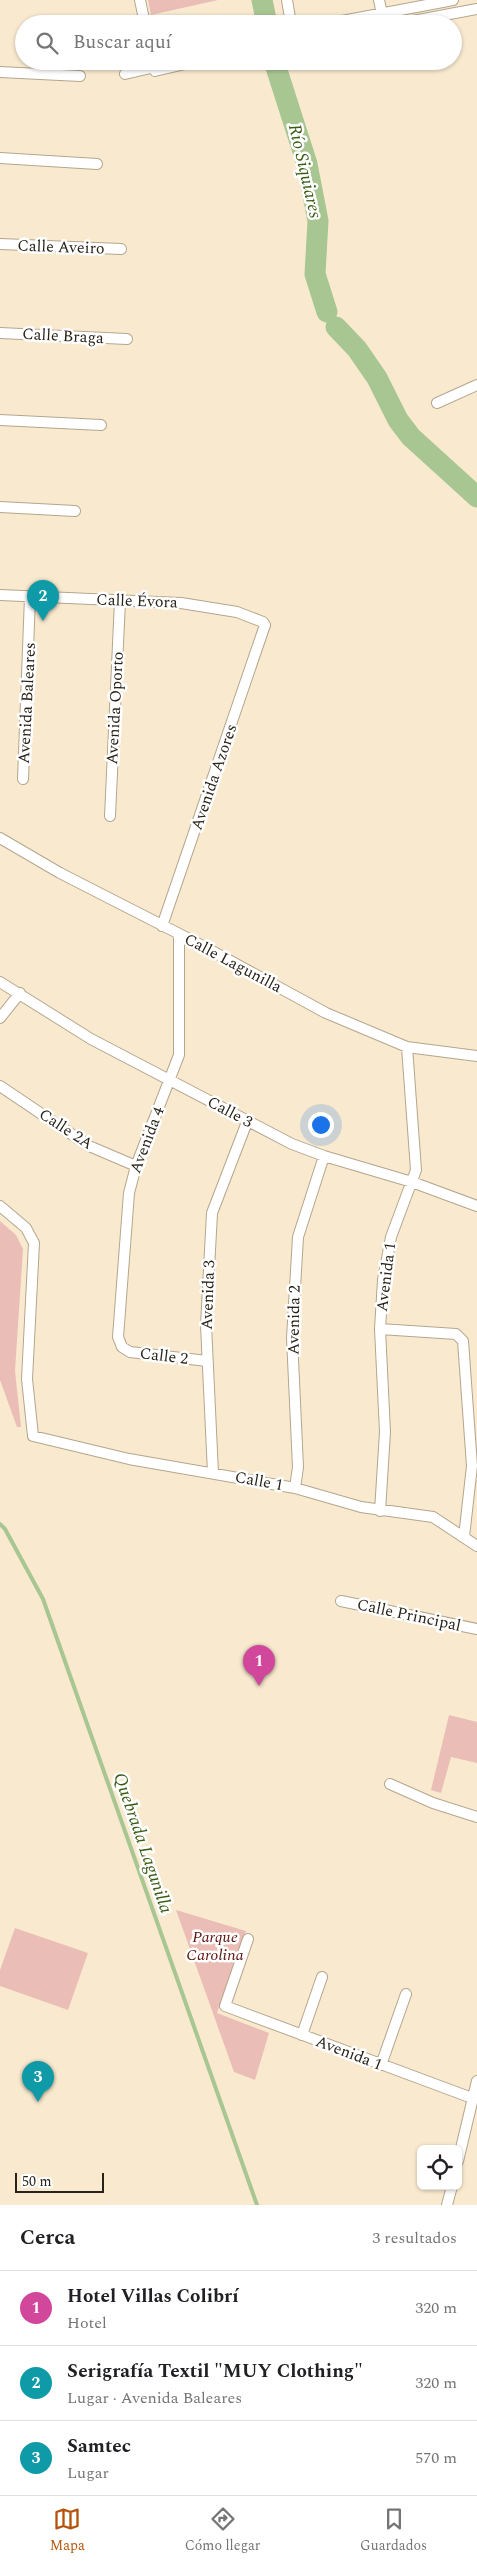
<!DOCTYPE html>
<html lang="es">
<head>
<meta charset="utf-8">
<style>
	:root { --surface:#fff; --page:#f6f6f6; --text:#202124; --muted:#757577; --line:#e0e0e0; --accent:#b45309 }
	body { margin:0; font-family:Spectral,serif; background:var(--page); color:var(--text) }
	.controls { position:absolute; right:15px; bottom:15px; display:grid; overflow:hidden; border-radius:8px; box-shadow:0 1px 4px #0004 }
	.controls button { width:45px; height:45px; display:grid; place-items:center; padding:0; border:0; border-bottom:1px solid var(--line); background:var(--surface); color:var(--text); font:25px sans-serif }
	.scale { position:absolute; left:15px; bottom:12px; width:89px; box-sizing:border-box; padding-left:5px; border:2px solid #282218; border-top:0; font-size:14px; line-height:18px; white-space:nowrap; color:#282218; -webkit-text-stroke:4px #fff; paint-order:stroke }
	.you { position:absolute; left:320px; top:1124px; width:18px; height:18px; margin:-12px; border:4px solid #fff; border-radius:50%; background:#1a73e8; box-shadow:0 0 0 8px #1a73e833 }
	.badge { display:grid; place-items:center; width:32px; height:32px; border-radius:50%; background:var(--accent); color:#fff; font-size:16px; font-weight:700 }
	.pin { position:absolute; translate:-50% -41px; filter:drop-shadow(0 1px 2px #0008) }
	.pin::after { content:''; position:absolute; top:26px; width:18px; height:15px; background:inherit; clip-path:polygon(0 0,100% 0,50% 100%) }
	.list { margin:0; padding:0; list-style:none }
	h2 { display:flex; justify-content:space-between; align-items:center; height:65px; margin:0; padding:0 20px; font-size:21px }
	h2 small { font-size:16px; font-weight:400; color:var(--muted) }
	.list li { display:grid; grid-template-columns:32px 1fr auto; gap:15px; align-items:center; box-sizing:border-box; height:75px; padding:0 20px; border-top:1px solid var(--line) }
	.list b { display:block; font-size:19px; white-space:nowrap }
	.list p { margin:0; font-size:16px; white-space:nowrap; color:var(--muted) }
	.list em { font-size:16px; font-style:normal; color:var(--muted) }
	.icon { flex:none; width:28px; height:28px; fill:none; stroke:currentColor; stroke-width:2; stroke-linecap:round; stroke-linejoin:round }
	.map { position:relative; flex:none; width:477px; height:2205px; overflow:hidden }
	.search { position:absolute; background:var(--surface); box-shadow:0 1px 4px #0004; left:15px; right:15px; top:15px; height:55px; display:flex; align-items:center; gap:12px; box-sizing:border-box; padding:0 18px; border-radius:28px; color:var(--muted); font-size:19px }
	.sheet { height:290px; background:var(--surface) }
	nav { display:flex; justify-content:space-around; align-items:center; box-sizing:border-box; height:70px; border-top:1px solid var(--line); background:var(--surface); font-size:14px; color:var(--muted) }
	nav a { display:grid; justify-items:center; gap:2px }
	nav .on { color:var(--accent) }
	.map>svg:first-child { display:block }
</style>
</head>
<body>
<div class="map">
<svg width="477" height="2205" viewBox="0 0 477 2205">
	<rect width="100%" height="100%" fill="#f9eacf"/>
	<!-- green -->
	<path fill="#eabeb6" d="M148,0H218L151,15Z
		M0,1221L16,1235L23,1249L15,1371L21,1427H17L0,1380Z
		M449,1715L477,1722V1763L451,1757L441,1793L431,1790Z
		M176,1910L246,1931L217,2013L269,2033L255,2080L234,2072Z
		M15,1928L88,1953L68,2010L0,1986V1970Z"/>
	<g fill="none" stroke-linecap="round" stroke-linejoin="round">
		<!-- stream -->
		<path stroke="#a8c692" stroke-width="4" d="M0,1524L5,1529L43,1599L257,2205"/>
		<!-- river -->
		<path stroke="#a8c692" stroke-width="21" d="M262,0L267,24
			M274,61L307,164L318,221L315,274L327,312
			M336,327L357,349L377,378L398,420L411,437L477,497"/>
		<defs>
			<path id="street" d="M140,0L145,24
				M287,0L291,24
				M379,0L384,24
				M326,24L453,0
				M397,24L477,9
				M153,61L155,71L198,61
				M0,72L80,76
				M125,74L155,67
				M0,158L97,164
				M0,244L121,249
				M0,333L127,339
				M437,403L477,385
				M0,420L101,425
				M0,507L75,511
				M0,595L181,603L237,612L263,622L265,625L162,926
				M23,779L30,597
				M110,816L120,601
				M0,838L60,873L203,946L326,1013L407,1047L477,1056
				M179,935V1055L136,1166L129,1193L118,1337L122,1347L130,1352L207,1361
				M0,982L91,1039L292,1144L324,1156L412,1182L477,1206
				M0,1018L20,993
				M0,1086L89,1146L136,1166
				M0,1206L26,1228L34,1243L27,1379L33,1436L129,1459L295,1488L361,1507L433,1517L477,1546
				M380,1329L456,1334L463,1341L472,1466L464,1537
				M213,1473L206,1325L212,1213L247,1122
				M295,1488L298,1467L292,1338L298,1237L324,1156
				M380,1511L385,1432L380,1329L383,1280L391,1237L416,1170L407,1047
				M341,1601L477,1629
				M390,1784L433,1803L477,1817
				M248,1939L225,2006L472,2098
				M302,2035L322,1977
				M381,2065L406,1994
				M458,2161L477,2081
				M447,2205L452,2186"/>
		</defs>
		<!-- street casing -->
		<use href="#street" stroke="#b4a68d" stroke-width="12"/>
		<!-- street -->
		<use href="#street" stroke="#fff" stroke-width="10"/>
	</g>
	<g text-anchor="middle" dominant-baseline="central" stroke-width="5" stroke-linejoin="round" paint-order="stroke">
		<!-- street labels -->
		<g font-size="16" fill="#282218" stroke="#fff">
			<text transform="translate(61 247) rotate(2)">Calle Aveiro</text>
			<text transform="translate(63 336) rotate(3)">Calle Braga</text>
			<text transform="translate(137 601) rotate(2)">Calle Évora</text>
			<text transform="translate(27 703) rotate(-87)">Avenida Baleares</text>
			<text transform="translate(115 708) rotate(-87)">Avenida Oporto</text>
			<text transform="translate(214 777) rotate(-71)">Avenida Azores</text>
			<text transform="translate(233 963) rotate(28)">Calle Lagunilla</text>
			<text transform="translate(230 1112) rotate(28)">Calle 3</text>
			<text transform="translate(66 1129) rotate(33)">Calle 2A</text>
			<text transform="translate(147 1140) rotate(-69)">Avenida 4</text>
			<text transform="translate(386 1277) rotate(-83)">Avenida 1</text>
			<text transform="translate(208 1295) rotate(-88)">Avenida 3</text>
			<text transform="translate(294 1320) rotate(-89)">Avenida 2</text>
			<text transform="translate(164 1356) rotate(7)">Calle 2</text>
			<text transform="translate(259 1481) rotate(10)">Calle 1</text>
			<text transform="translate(409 1615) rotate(12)">Calle Principal</text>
			<text transform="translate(349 2053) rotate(21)">Avenida 1</text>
		</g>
		<!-- park labels -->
		<g font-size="16" font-style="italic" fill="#5c120b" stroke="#fff">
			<text x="215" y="1937">Parque<tspan x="215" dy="18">Carolina</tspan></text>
		</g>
		<!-- water labels -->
		<g font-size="18" font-style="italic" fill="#375b11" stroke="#fff">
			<text transform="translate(305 171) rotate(77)">Río Siquiares</text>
			<text transform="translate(143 1843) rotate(71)">Quebrada Lagunilla</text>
		</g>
	</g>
</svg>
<div class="controls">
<button><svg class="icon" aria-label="locate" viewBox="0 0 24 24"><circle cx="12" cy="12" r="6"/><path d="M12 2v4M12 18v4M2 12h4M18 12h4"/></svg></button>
</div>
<div class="scale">50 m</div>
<div class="you"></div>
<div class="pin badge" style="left:259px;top:1686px;background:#d1479c">1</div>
<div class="pin badge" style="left:43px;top:621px;background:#0f9aa8">2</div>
<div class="pin badge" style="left:38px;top:2102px;background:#0f9aa8">3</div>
<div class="search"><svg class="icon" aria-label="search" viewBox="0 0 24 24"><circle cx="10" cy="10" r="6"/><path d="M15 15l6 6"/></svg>Buscar aquí</div>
</div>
<section class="sheet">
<h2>Cerca<small>3 resultados</small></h2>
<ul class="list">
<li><span class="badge" style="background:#d1479c">1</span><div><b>Hotel Villas Colibrí</b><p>Hotel</p></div><em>320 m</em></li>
<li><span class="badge" style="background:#0f9aa8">2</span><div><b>Serigrafía Textil &quot;MUY Clothing&quot;</b><p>Lugar · Avenida Baleares</p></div><em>320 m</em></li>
<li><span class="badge" style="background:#0f9aa8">3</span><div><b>Samtec</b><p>Lugar</p></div><em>570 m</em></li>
</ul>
</section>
<nav>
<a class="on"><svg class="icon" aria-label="map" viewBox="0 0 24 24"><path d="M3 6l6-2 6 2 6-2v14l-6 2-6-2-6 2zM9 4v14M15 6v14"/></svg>Mapa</a>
<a><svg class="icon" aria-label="directions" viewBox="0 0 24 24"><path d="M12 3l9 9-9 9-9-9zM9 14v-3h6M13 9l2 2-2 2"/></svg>Cómo llegar</a>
<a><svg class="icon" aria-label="saved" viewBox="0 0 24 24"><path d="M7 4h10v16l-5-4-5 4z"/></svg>Guardados</a>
</nav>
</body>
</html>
